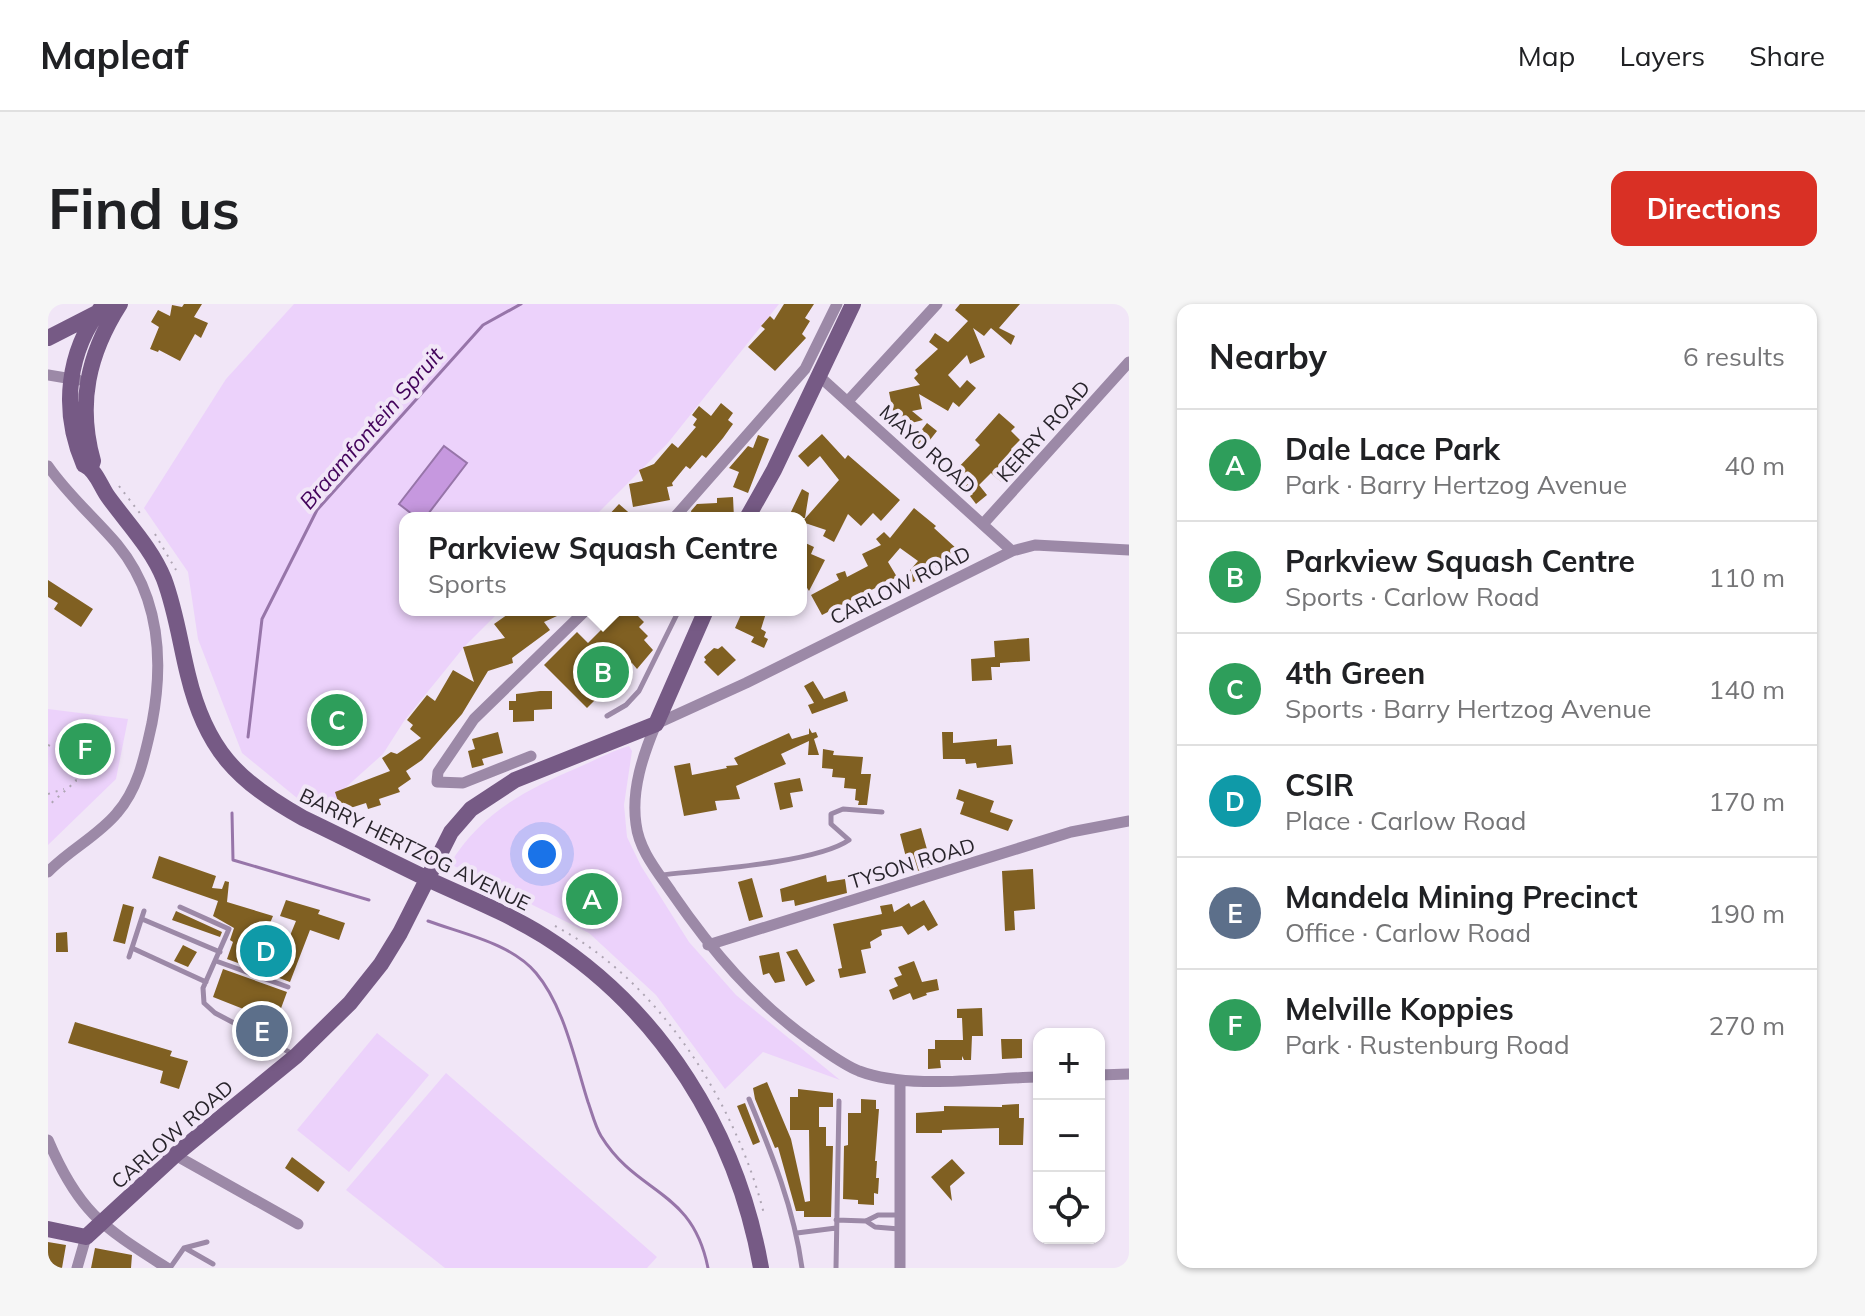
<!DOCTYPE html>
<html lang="en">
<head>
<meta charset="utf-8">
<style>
	:root { --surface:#fff; --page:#f6f6f6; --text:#202124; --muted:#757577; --line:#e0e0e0; --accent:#d93025 }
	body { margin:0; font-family:Mulish,sans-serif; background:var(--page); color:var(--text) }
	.controls { position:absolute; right:24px; bottom:24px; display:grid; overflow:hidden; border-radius:16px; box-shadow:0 2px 6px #0004 }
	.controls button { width:72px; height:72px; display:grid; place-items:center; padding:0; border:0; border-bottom:2px solid var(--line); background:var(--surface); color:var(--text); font:40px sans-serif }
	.you { position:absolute; left:494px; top:550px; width:28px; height:28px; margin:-20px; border:6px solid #fff; border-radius:50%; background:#1a73e8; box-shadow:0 0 0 12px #1a73e833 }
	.badge { display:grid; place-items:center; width:52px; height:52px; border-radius:50%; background:var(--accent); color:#fff; font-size:26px; font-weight:700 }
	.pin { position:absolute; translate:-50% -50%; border:4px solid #fff; box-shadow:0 2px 8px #0006 }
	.popup { position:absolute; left:351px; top:208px; width:408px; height:104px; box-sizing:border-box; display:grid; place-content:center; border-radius:16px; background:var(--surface); filter:drop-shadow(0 2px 6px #0005); font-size:26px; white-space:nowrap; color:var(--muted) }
	.popup b { font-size:30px; color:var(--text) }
	.popup::after { content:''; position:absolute; left:50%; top:100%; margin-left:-16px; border:16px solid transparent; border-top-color:var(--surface) }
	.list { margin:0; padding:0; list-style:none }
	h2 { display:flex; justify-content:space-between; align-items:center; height:104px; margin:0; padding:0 32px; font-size:34px }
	h2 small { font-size:26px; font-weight:400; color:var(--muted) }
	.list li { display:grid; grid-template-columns:52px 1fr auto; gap:24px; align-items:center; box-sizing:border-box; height:112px; padding:0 32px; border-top:2px solid var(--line) }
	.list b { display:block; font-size:30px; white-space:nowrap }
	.list p { margin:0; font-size:26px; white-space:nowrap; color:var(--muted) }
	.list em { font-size:26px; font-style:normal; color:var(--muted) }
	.icon { flex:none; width:44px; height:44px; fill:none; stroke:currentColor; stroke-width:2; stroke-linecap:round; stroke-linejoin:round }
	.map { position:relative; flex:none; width:1081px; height:964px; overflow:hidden; border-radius:16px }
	header { display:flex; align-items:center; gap:48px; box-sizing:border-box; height:112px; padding:0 40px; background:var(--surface); border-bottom:2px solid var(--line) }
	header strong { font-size:38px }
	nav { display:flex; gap:44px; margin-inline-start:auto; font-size:28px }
	.intro { display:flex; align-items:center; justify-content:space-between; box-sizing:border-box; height:192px; padding:0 48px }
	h1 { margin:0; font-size:56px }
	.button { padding:20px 36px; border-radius:16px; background:var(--accent); color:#fff; font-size:28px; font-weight:700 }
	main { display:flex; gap:48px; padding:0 48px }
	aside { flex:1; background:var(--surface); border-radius:16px; box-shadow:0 2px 6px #0004 }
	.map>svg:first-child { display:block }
</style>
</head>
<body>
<header>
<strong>Mapleaf</strong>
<nav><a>Map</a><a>Layers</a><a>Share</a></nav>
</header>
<div class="intro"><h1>Find us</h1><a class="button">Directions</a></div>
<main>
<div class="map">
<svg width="1081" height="964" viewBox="0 0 1081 964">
	<rect width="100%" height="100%" fill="#f1e6f7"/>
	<!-- green -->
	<path fill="#ecd2fb" d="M246,0H731L619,140L545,214H357V306H453L416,343L356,417L335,450L297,484L281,508L249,494L194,449L150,335L140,268L96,204L178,75Z
		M0,405L80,415L68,475L0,541Z
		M581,442L584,447L576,501L579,533L593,562L641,638L688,691L792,776L715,748L677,785L608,691L541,629L402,560C432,510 477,486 529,464C546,457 563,447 581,442Z
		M329,729L381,771L301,868L249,826Z
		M398,769L609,953L599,964H397L298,886Z"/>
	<!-- water -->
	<path fill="#c698df" stroke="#9775a9" stroke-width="2" d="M396,142L419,159L377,214H369L351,200Z"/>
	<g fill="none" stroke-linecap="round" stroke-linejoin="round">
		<!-- stream -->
		<path stroke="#9775a9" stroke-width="3" d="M200,433L214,315L269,206L435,21L473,0
			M184,509L185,556L321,596
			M380,617C415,630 463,639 488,669C516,702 527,757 540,798C544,809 547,822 553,832C590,892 644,884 660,964"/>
	</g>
	<!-- building -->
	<path fill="#806022" d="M136,0H154L146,13L160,19L153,34L147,30L132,57L111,46L110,48L102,45L111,23L103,18L110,6L122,12L124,1L134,3Z
		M736,0H766L757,14L762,17L754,30L758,34L727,67L700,43L717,25L713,22L722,12L726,16Z
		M912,0H972L951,24L967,32L963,41L943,24L936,32L925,24L937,53L922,60L919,51L900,71L912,84L919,76L928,84L911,103L905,98L900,107L871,90L874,105L864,107L875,116L848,123L841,88L872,81L866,74L870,70L867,66L890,45L881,38L887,29L900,38L920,17L907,6Z
		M673,99L685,109L680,116L685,120L675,134L658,154L654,151L642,165L638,162L624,179L625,182L619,183L622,196L585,203L581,180L595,177L591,166L606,160L624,139L630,144L648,123L645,121L649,115L644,111L651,102L663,112Z
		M951,109L967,123L963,127L972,136L963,145L971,159L960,166L962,169L953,178L943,169L931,181L939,191L928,200L922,192L925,190L904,170L932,141L927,136Z
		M879,119L889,127L874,146L864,138Z
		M774,130L797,155L800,151L852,196L833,217L825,209L813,222L800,210L786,238L775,232L778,226L754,218L791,176L772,152L760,163L750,152Z
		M710,131L721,135L700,189L685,183L691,168L681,164L700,142L705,144Z
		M754,185L761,189L757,214H746L741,212Z
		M685,193L686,214H644L643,207L649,200L669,199V194Z
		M571,200L587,214H558Z
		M866,204L888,222L886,224L910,246L892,267L885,260L872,275L843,288L870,257L852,244L840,258L849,273L774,311L763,291L791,276L788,270L797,267L799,273L820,262L814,250L833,241L828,235L836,228L842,234Z
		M753,237L766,243L763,250L777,256L761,287L753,274Z
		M0,276L45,305L33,323L6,305L10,299L0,293Z
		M466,306H522L496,318L502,326L464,354L465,359L440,367L414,410L374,456L358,467L363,475L350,484L352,488L331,495L333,501L320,505L318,499L293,507L287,488L342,467L334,454L343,448L349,450L373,434L362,425L365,421L359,416L379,391L387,397L405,366L426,378L415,343L457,334L446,320Z
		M577,306H584L596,318L591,323L600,332L596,336L605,346L589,365L584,359L539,404L496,361L529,328L540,339L568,311L570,313Z
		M695,306H719L713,325L718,328L716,333L720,335L716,344L703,338L706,333L687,324Z
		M981,334L982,357L952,359V363H943L944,376L924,377L923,355L947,353L946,337Z
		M674,342L688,356L670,372L656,358L658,356L656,353L666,344L670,345Z
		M765,377L776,395L797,387L800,397L764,410L760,401L766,399L756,382Z
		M492,387H504V405L486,406V417L465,418V406H461V397H468V390Z
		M761,424L764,429L768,428L770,433L766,435L771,451H760L761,437L733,450L738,460L688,482L692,495L667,497L669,506L636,512L626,462L642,459L644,471L679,464L678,462L690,461L686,454L741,429L744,435L761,430Z
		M450,428L455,449L434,455L436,461L424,464L420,447L427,445L424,435Z
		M894,428H905V439L949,435V442L963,441L965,460L929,464L928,459L918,460L917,455H895Z
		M775,445L786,447L785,451L815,453L813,470H823L819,501H810L811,497L807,496L808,485L796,484L797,474L784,473L785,465L774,464Z
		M752,474L755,487L742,489L745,503L732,506L726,479Z
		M911,485L946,497L942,508L965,516L960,527L912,510L916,498L908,495Z
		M873,524L884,563L862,569L852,530Z
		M111,552L168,572L164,584L174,585L177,577L181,578L179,598L225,612L217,631L239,639L248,617L232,612L238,596L272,606L270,610L297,619L291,636L262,626L242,678L179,655L185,638L182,636L186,624L165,612L170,597L104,574Z
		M985,565L987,605L966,607L967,626L957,627L954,567Z
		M778,571L779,578L797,575L799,589L747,602L746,596L734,598L732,585Z
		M704,574L715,613L701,617L690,578Z
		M876,596L890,621L880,627L876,621L860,631L854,622L833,626L834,631L822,638L823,644L813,646L818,669L792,674L790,665L794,664L785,620L834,610L832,602L844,600L846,608L861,599L863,603Z
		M75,600L86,603L77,640L65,637Z
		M128,607L174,628L172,633L124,616Z
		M19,628L20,648H8V629Z
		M135,641L149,648L140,663L126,657Z
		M749,645L767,677L758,682L738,648Z
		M731,648L737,677L727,679L721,669L715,671L711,652Z
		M866,657L874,678L889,675L891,686L878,689L879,691L865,696L862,689L845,696L841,686L850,682L846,674L854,671L850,663Z
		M175,665L239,688L228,718L165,693Z
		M934,704L935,732H924L923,756H916L914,752V756H892L893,764L880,765V745H887V736H915L914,714H909V705Z
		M27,718L124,747L122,752L140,757L131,785L112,779L115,767L20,739Z
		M953,735H974V754L954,755Z
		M719,778L743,835L757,898L762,897L761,826H742V793H750V785L785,789V803H771V823H778V842H785L783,913H756V907H748L730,843L727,844L707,795L705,784Z
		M813,795L828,796V805H831L827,857H829L828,874H831L830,890L826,889V901L810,900V896L795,895L796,842L800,841V809H813Z
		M697,799L712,838L705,841L689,802Z
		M971,800V814H976L975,841H951V824L894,826V829H868V809L896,807V802L954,803V801Z
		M244,853L277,878L270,888L237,864Z
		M904,855L917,869L902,882L904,897L883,873Z
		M0,938L18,941L14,964H0Z
		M47,944L84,951L83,964H43Z"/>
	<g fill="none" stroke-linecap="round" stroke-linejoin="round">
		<!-- path -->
		<path stroke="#aea5b3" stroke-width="2" stroke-dasharray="2 6" stroke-linecap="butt" d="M71,182L94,212
			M107,230L128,266
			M0,441C24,451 23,452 28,477L0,502
			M0,490L16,485
			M507,622C610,676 688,799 716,910"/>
		<!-- lane -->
		<path stroke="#9c89a7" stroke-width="5" d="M559,412L578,401L591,387L631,306
			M613,571C657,566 768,559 801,536L783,520V510L795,505L834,508
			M132,603L181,625L155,684L156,699L167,709L243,749
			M94,615L172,648
			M84,644L158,678
			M81,653L96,607
			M168,657L240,683
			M701,795C724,850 746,905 754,964
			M788,916L818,917L830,911H852
			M818,917L827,923L851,925
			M749,929L788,924
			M137,944L165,960
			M122,964L136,944L159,938
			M788,964L791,797"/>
		<!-- street -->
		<path stroke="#9c89a7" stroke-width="11" d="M0,71L30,76
			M771,72L964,247
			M800,97L889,0
			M0,162C20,191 46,213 69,240C111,291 116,356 104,419C97,450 91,484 69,509C50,532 21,546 0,568
			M626,214L757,65L789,0
			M935,220L1081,58
			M483,452L415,479L389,478L390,468L426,415L538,306
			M660,641L1023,528L1081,517
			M1051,771L1081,770
			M991,773C937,774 861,786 811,767C794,760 779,748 764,738C706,697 664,647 624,589C609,567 591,546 588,520C583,486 595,451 608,420L698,379L964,247L987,241L1081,246
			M0,836C31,909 55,923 119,964
			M127,851L250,920
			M29,964L38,933
			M852,964V777"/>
		<!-- secondary -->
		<path stroke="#765a85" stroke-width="16" d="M56,0C19,46 12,106 36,161C48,165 53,184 61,194C80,220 104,245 116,275C128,307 132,339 140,371C158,446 189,477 255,514C299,535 342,557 386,578C423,595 461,610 496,632C613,706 689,828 713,964
			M0,34L49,9
			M43,163L45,157C29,100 40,50 72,0
			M699,214L726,166L805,0
			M0,925L38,933L127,851L248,752L302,699L333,660L352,629L403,528L423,505L467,476L608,420L658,306"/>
	</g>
	<g text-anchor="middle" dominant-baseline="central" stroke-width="8" stroke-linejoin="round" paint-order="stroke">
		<!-- street labels -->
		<g font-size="20" fill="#28242b" stroke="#f1e6f7">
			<text transform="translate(995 127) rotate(-48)">KERRY ROAD</text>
			<text transform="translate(880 145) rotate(42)">MAYO ROAD</text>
			<text transform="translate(852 281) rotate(-26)">CARLOW ROAD</text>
			<text transform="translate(367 545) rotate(26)">BARRY HERTZOG AVENUE</text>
			<text transform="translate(864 559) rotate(-17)">TYSON ROAD</text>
			<text transform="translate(124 830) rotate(-41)">CARLOW ROAD</text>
		</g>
		<!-- water labels -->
		<g font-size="22" font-style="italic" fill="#43035b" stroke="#f1e6f7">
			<text transform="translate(323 124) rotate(-49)">Braamfontein Spruit</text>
		</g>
	</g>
</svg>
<div class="controls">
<button>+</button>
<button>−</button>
<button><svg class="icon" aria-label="locate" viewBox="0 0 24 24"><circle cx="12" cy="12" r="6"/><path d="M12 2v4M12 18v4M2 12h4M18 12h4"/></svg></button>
</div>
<div class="you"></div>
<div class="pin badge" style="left:544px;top:595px;background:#2e9e5b">A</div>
<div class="pin badge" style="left:555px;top:368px;background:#2e9e5b">B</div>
<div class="popup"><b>Parkview Squash Centre</b>Sports</div>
<div class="pin badge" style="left:289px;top:416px;background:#2e9e5b">C</div>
<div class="pin badge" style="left:218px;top:647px;background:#0f9aa8">D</div>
<div class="pin badge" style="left:214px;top:727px;background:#5c6f8a">E</div>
<div class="pin badge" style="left:37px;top:445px;background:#2e9e5b">F</div>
</div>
<aside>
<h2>Nearby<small>6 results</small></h2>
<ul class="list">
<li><span class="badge" style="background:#2e9e5b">A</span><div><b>Dale Lace Park</b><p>Park · Barry Hertzog Avenue</p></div><em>40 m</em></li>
<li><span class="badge" style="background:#2e9e5b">B</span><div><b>Parkview Squash Centre</b><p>Sports · Carlow Road</p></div><em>110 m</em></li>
<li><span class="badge" style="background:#2e9e5b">C</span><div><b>4th Green</b><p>Sports · Barry Hertzog Avenue</p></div><em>140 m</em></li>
<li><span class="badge" style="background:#0f9aa8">D</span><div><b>CSIR</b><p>Place · Carlow Road</p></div><em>170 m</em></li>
<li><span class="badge" style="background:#5c6f8a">E</span><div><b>Mandela Mining Precinct</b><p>Office · Carlow Road</p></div><em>190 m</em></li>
<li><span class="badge" style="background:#2e9e5b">F</span><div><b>Melville Koppies</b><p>Park · Rustenburg Road</p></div><em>270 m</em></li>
</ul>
</aside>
</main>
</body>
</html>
